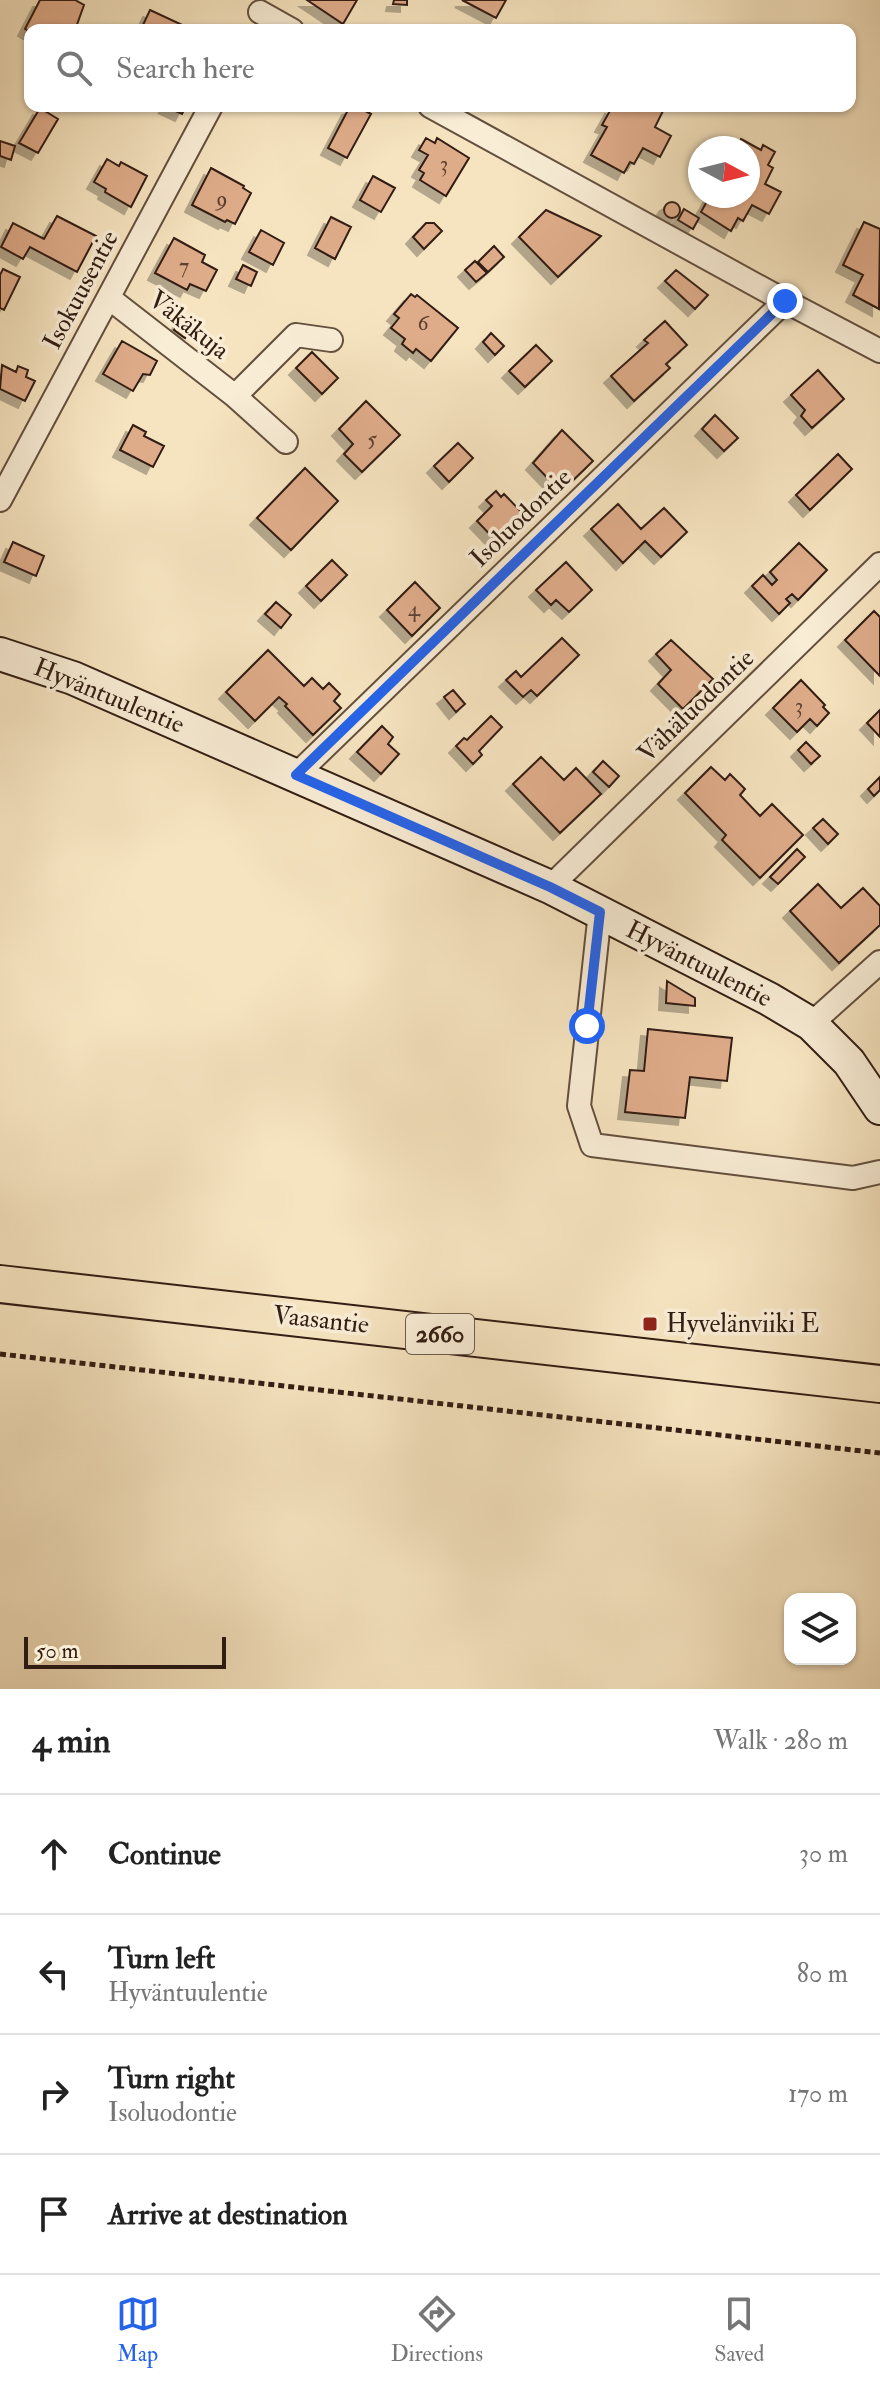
<!DOCTYPE html>
<html lang="en">
<head>
<meta charset="utf-8">
<style>
	:root { --surface:#fff; --page:#f6f6f6; --text:#222; --muted:#767676; --line:#e0e0e0; --accent:#2563eb }
	body { margin:0; font-family:"IM FELL Double Pica",serif; background:var(--page); color:var(--text) }
	.controls { position:absolute; right:24px; bottom:24px; display:grid; overflow:hidden; border-radius:16px; box-shadow:0 2px 6px #0004 }
	.controls button { width:72px; height:72px; display:grid; place-items:center; padding:0; border:0; border-bottom:2px solid var(--line); background:var(--surface); color:var(--text); font:40px sans-serif }
	.compass { position:absolute; left:688px; top:136px; width:72px; height:72px; border-radius:50%; background:var(--surface); box-shadow:0 2px 6px #0004; rotate:97deg }
	.scale { position:absolute; left:24px; bottom:20px; width:202px; box-sizing:border-box; padding-left:8px; border:4px solid #321d13; border-top:0; font-size:22px; line-height:28px; white-space:nowrap; color:#321d13; -webkit-text-stroke:6px #f9edd6; paint-order:stroke }
	.stop { position:absolute; width:24px; height:24px; margin:-18px; border:6px solid #2563eb; border-radius:50%; background:#fff }
	.stop.end { background:#2563eb; border-color:#fff; box-shadow:0 2px 8px #0008 }
	.list { margin:0; padding:0; list-style:none }
	h2 { display:flex; justify-content:space-between; align-items:center; height:104px; margin:0; padding:0 32px; font-size:34px }
	h2 small { font-size:26px; font-weight:400; color:var(--muted) }
	.list li { display:grid; grid-template-columns:52px 1fr auto; gap:24px; align-items:center; box-sizing:border-box; height:120px; padding:0 32px; border-top:2px solid var(--line) }
	.list b { display:block; font-size:30px; white-space:nowrap }
	.list p { margin:0; font-size:26px; white-space:nowrap; color:var(--muted) }
	.list em { font-size:26px; font-style:normal; color:var(--muted) }
	.icon { flex:none; width:44px; height:44px; fill:none; stroke:currentColor; stroke-width:2; stroke-linecap:round; stroke-linejoin:round }
	.map { position:relative; flex:none; width:880px; height:1689px; overflow:hidden }
	.search { position:absolute; background:var(--surface); box-shadow:0 2px 6px #0004; left:24px; right:24px; top:24px; height:88px; display:flex; align-items:center; gap:20px; box-sizing:border-box; padding:0 28px; border-radius:16px; color:var(--muted); font-size:30px }
	.sheet { height:584px; background:var(--surface) }
	nav { display:flex; justify-content:space-around; align-items:center; box-sizing:border-box; height:112px; border-top:2px solid var(--line); background:var(--surface); font-size:22px; color:var(--muted) }
	nav a { display:grid; justify-items:center; gap:4px }
	nav .on { color:var(--accent) }
	.map>svg:first-child { display:block }
</style>
</head>
<body>
<div class="map">
<svg width="880" height="1689" viewBox="0 0 880 1689">
	<defs>
		<filter id="shadow"><feDropShadow dx="-7" dy="7" stdDeviation="0" flood-color="#0004"/></filter>
	</defs>
	<rect width="100%" height="100%" fill="#f6e4c0"/>
	<filter id="stains"><feTurbulence type="fractalNoise" baseFrequency=".0025" numOctaves="4"/><feColorMatrix values="0 0 0 0 .2 0 0 0 0 .09 0 0 0 0 .02 0 0 0 .5 -.17"/></filter>
	<radialGradient id="worn" r=".72"><stop offset=".6" stop-color="#630" stop-opacity="0"/><stop offset="1" stop-color="#630" stop-opacity=".3"/></radialGradient>
	<!-- building -->
	<path fill="#dfac8a" stroke="#321d13" stroke-width="2" filter="url(#shadow)" d="M40,0H75L84,5L75,30L30,32L25,29Z
		M307,0H357L343,24Z
		M394,0H407V5L393,4Z
		M462,0H506L496,18Z
		M150,10L191,29L190,30H149L142,27Z
		M165,106H186L182,114Z
		M356,106L371,114L347,158L328,148L349,108Z
		M620,106H659L658,108L663,111L655,127L671,136L660,157L643,148L634,164L630,162L624,173L591,155L607,127L602,125L612,107L618,110Z
		M40,108L58,119L38,153L19,143Z
		M426,138L435,143L437,138L469,158L446,196L420,180L424,173L419,170L428,155L419,150Z
		M741,139L761,150L763,145L775,152L768,165L773,168L765,184L781,192L769,214L752,205L743,221L738,218L731,231L701,212L710,196H748V148H736Z
		M0,141L15,146L11,160L0,156Z
		M107,159L119,166L121,162L147,176L131,207L105,192L106,189L94,182Z
		M211,168L244,186L243,188L251,193L235,224L227,220L225,222L192,205Z
		M373,176L395,188L381,212L360,200Z
		M664 210a8 8 0 1 1 16 0a8 8 0 1 1-16 0Z
		M684,209L699,218L693,229L678,220Z
		M546,210L601,236L558,277L519,237Z
		M57,216L96,236L77,272L30,247L23,259L1,247L13,223L44,239Z
		M331,217L351,227L335,259L315,248Z
		M864,222L880,229L879,309L853,295L863,275L843,265Z
		M426,223H434L442,231L424,249L413,237Z
		M261,230L284,243L273,265L249,252Z
		M174,238L205,255L202,262L217,270L206,291L190,284L187,290L155,273Z
		M494,246L504,257L488,272L478,262Z
		M475,261L487,273L476,282L465,270Z
		M243,265L257,272L251,286L236,279Z
		M3,269L20,277L4,310L0,308V275Z
		M676,270L708,295L695,309L665,281Z
		M411,294L415,297L417,295L458,328L431,361L416,349L413,353L402,344L405,339L391,328L399,318L394,314Z
		M184,315L195,323L185,338L174,330Z
		M665,321L687,345L666,364L670,368L634,401L611,376L648,343L644,340Z
		M491,333L504,346L495,355L483,342Z
		M122,341L157,361L150,375L143,374L133,391L103,374Z
		M536,345L552,361L525,387L509,371Z
		M312,352L338,378L322,394L296,368Z
		M2,365L16,372L18,366L28,370L26,377L35,381L25,401L0,389Z
		M818,370L844,399L812,428L801,416L805,410L791,395Z
		M366,401L400,435L362,472L344,454L353,444L339,429Z
		M715,415L738,438L724,451L702,429Z
		M133,425L146,432L144,436L164,446L153,467L120,450Z
		M562,430L593,461L561,492L533,463Z
		M458,443L473,458L449,482L434,466Z
		M838,454L852,469L810,510L796,495Z
		M305,468L338,501L291,550L257,518Z
		M496,491L501,497L504,494L529,520L501,546L477,521L492,506L486,500Z
		M618,504L641,529L664,508L687,532L661,557L645,541L623,563L591,529Z
		M13,542L44,556L36,576L4,562Z
		M799,543L827,570L798,600L792,594L786,599L790,603L779,614L752,586L763,575L772,585L777,580L770,572Z
		M332,560L347,575L321,601L306,586Z
		M566,562L592,590L569,612L556,600L551,605L536,590Z
		M415,582L440,608L412,636L387,610Z
		M276,602L291,615L281,628L265,614Z
		M874,611L880,617V676L845,640Z
		M562,638L579,655L537,696L531,690L523,697L506,680L516,671L521,677Z
		M671,640L713,679L683,709L658,684L671,670L656,654Z
		M268,650L304,686L312,678L323,689L329,683L340,694L334,701L341,708L313,735L285,706L287,704L279,697L255,721L226,692Z
		M801,680L825,705L823,707L829,713L817,726L810,719L797,732L773,708Z
		M453,690L465,704L456,712L444,697Z
		M880,710V737L867,723Z
		M491,716L502,727L479,751L482,755L473,764L456,746L464,738L467,740Z
		M382,726L393,737L388,744L399,754L381,774L357,752Z
		M806,742L820,756L811,764L798,750Z
		M541,757L564,780L576,768L601,794L560,833L513,784Z
		M603,761L619,776L609,787L593,772Z
		M711,767L725,780L730,774L745,789L740,795L760,816L772,804L803,835L760,878L722,840L726,835L685,793Z
		M880,777V790L874,796L868,789Z
		M823,819L838,834L828,844L813,828Z
		M797,849L805,857L778,884L770,877Z
		M818,884L841,908L863,888L880,906V925L839,963L790,911Z
		M667,981L695,998V1006L666,1003Z
		M648,1029L732,1038L727,1081L690,1077L685,1118L625,1112L630,1070L644,1071Z"/>
	<g fill="none" stroke-linecap="round" stroke-linejoin="round">
		<defs>
			<path id="street" d="M260,12L292,30
				M430,106L785,301L880,351
				M109,298L235,396L286,442
				M235,396L296,335L331,340
				M0,500L211,106
				M296,775L785,301
				M550,887L880,564
				M600,912L579,1106L592,1145L853,1178L880,1172
				M811,1024L880,962"/>
			<path id="secondary" d="M0,654L73,678L550,887L769,999L811,1024L849,1062L880,1108"/>
			<path id="primary" d="M0,1284L880,1384"/>
		</defs>
		<!-- street casing -->
		<use href="#street" stroke="#634f3e" stroke-width="26"/>
		<!-- secondary casing -->
		<use href="#secondary" stroke="#321d13" stroke-width="36"/>
		<!-- primary casing -->
		<use href="#primary" stroke="#321d13" stroke-width="40"/>
		<!-- path -->
		<path stroke="#321d13" stroke-width="5" stroke-dasharray="6 4" stroke-linecap="butt" d="M0,1354L880,1453"/>
		<!-- street -->
		<use href="#street" stroke="#f9edd6" stroke-width="22"/>
		<!-- secondary -->
		<use href="#secondary" stroke="#f9edd6" stroke-width="32"/>
		<!-- primary -->
		<use href="#primary" stroke="#f6e4c0" stroke-width="36"/>
	</g>
	<g fill="none" stroke-linecap="round" stroke-linejoin="round">
		<!-- route -->
		<path stroke="#2563eb" stroke-width="10" d="M587,1026L600,912L550,887L296,775L785,301"/>
	</g>
	<!-- markers -->
	<rect fill="#8f2418" stroke="#f9edd6" stroke-width="3" x="642" y="1316" width="16" height="16" rx="4"/>
	<g text-anchor="middle" dominant-baseline="central" stroke-width="7" stroke-linejoin="round" paint-order="stroke">
		<!-- number labels -->
		<g font-size="22" fill="#5d4131">
			<text x="444" y="164">3</text>
			<text x="222" y="199">9</text>
			<text x="184" y="266">7</text>
			<text x="423" y="323">6</text>
			<text x="372" y="439">5</text>
			<text x="414" y="609">4</text>
			<text x="799" y="706">3</text>
		</g>
		<!-- shield labels -->
		<rect fill="#f9edd6" stroke="#6e5b4e" stroke-width="2" x="406" y="1314" width="68" height="40" rx="6"/>
		<g font-size="24" font-weight="bold" fill="#321d13">
			<text x="440" y="1334">2660</text>
		</g>
		<!-- street labels -->
		<g font-size="26" fill="#321d13" stroke="#f9edd6">
			<text transform="translate(81 290) rotate(-62)">Isokuusentie</text>
			<text transform="translate(189 325) rotate(38)">Väkäkuja</text>
			<text transform="translate(521 518) rotate(-44)">Isoluodontie</text>
			<text transform="translate(109 696) rotate(22)">Hyväntuulentie</text>
			<text transform="translate(696 706) rotate(-44)">Vähäluodontie</text>
			<text transform="translate(699 964) rotate(27)">Hyväntuulentie</text>
			<text transform="translate(321 1320) rotate(6)">Vaasantie</text>
		</g>
		<!-- poi labels -->
		<g font-size="26" fill="#321d13" stroke="#f9edd6" text-anchor="start">
			<text x="666" y="1324">Hyvelänviiki E</text>
		</g>
	</g>
	<rect width="100%" height="100%" filter="url(#stains)"/>
	<rect width="100%" height="100%" fill="url(#worn)"/>
</svg>
<div class="controls">
<button><svg class="icon" aria-label="layers" viewBox="0 0 24 24"><path d="M12 4l9 5-9 5-9-5zM3 14l9 5 9-5"/></svg></button>
</div>
<svg class="compass" viewBox="-18 -18 36 36"><path d="M0-13l5 13h-10z" fill="#e53935"/><path d="M0 13l5-13h-10z" fill="#767676"/></svg>
<div class="scale">50 m</div>
<div class="stop" style="left:587px;top:1026px"></div>
<div class="stop end" style="left:785px;top:301px"></div>
<div class="search"><svg class="icon" aria-label="search" viewBox="0 0 24 24"><circle cx="10" cy="10" r="6"/><path d="M15 15l6 6"/></svg>Search here</div>
</div>
<section class="sheet">
<h2>4 min<small>Walk · 280 m</small></h2>
<ul class="list">
<li><svg class="icon" aria-label="ahead" viewBox="0 0 24 24"><path d="M12 20V5M6 11l6-6 6 6"/></svg><div><b>Continue</b></div><em>30 m</em></li>
<li><svg class="icon" aria-label="left" viewBox="0 0 24 24"><path d="M17 20v-9H6M10 6l-5 5 5 5"/></svg><div><b>Turn left</b><p>Hyväntuulentie</p></div><em>80 m</em></li>
<li><svg class="icon" aria-label="right" viewBox="0 0 24 24"><path d="M7 20v-9h11M14 6l5 5-5 5"/></svg><div><b>Turn right</b><p>Isoluodontie</p></div><em>170 m</em></li>
<li><svg class="icon" aria-label="arrive" viewBox="0 0 24 24"><path d="M6 21V4h12l-3 4 3 4H6"/></svg><div><b>Arrive at destination</b></div></li>
</ul>
</section>
<nav>
<a class="on"><svg class="icon" aria-label="map" viewBox="0 0 24 24"><path d="M3 6l6-2 6 2 6-2v14l-6 2-6-2-6 2zM9 4v14M15 6v14"/></svg>Map</a>
<a><svg class="icon" aria-label="directions" viewBox="0 0 24 24"><path d="M12 3l9 9-9 9-9-9zM9 14v-3h6M13 9l2 2-2 2"/></svg>Directions</a>
<a><svg class="icon" aria-label="saved" viewBox="0 0 24 24"><path d="M7 4h10v16l-5-4-5 4z"/></svg>Saved</a>
</nav>
</body>
</html>
